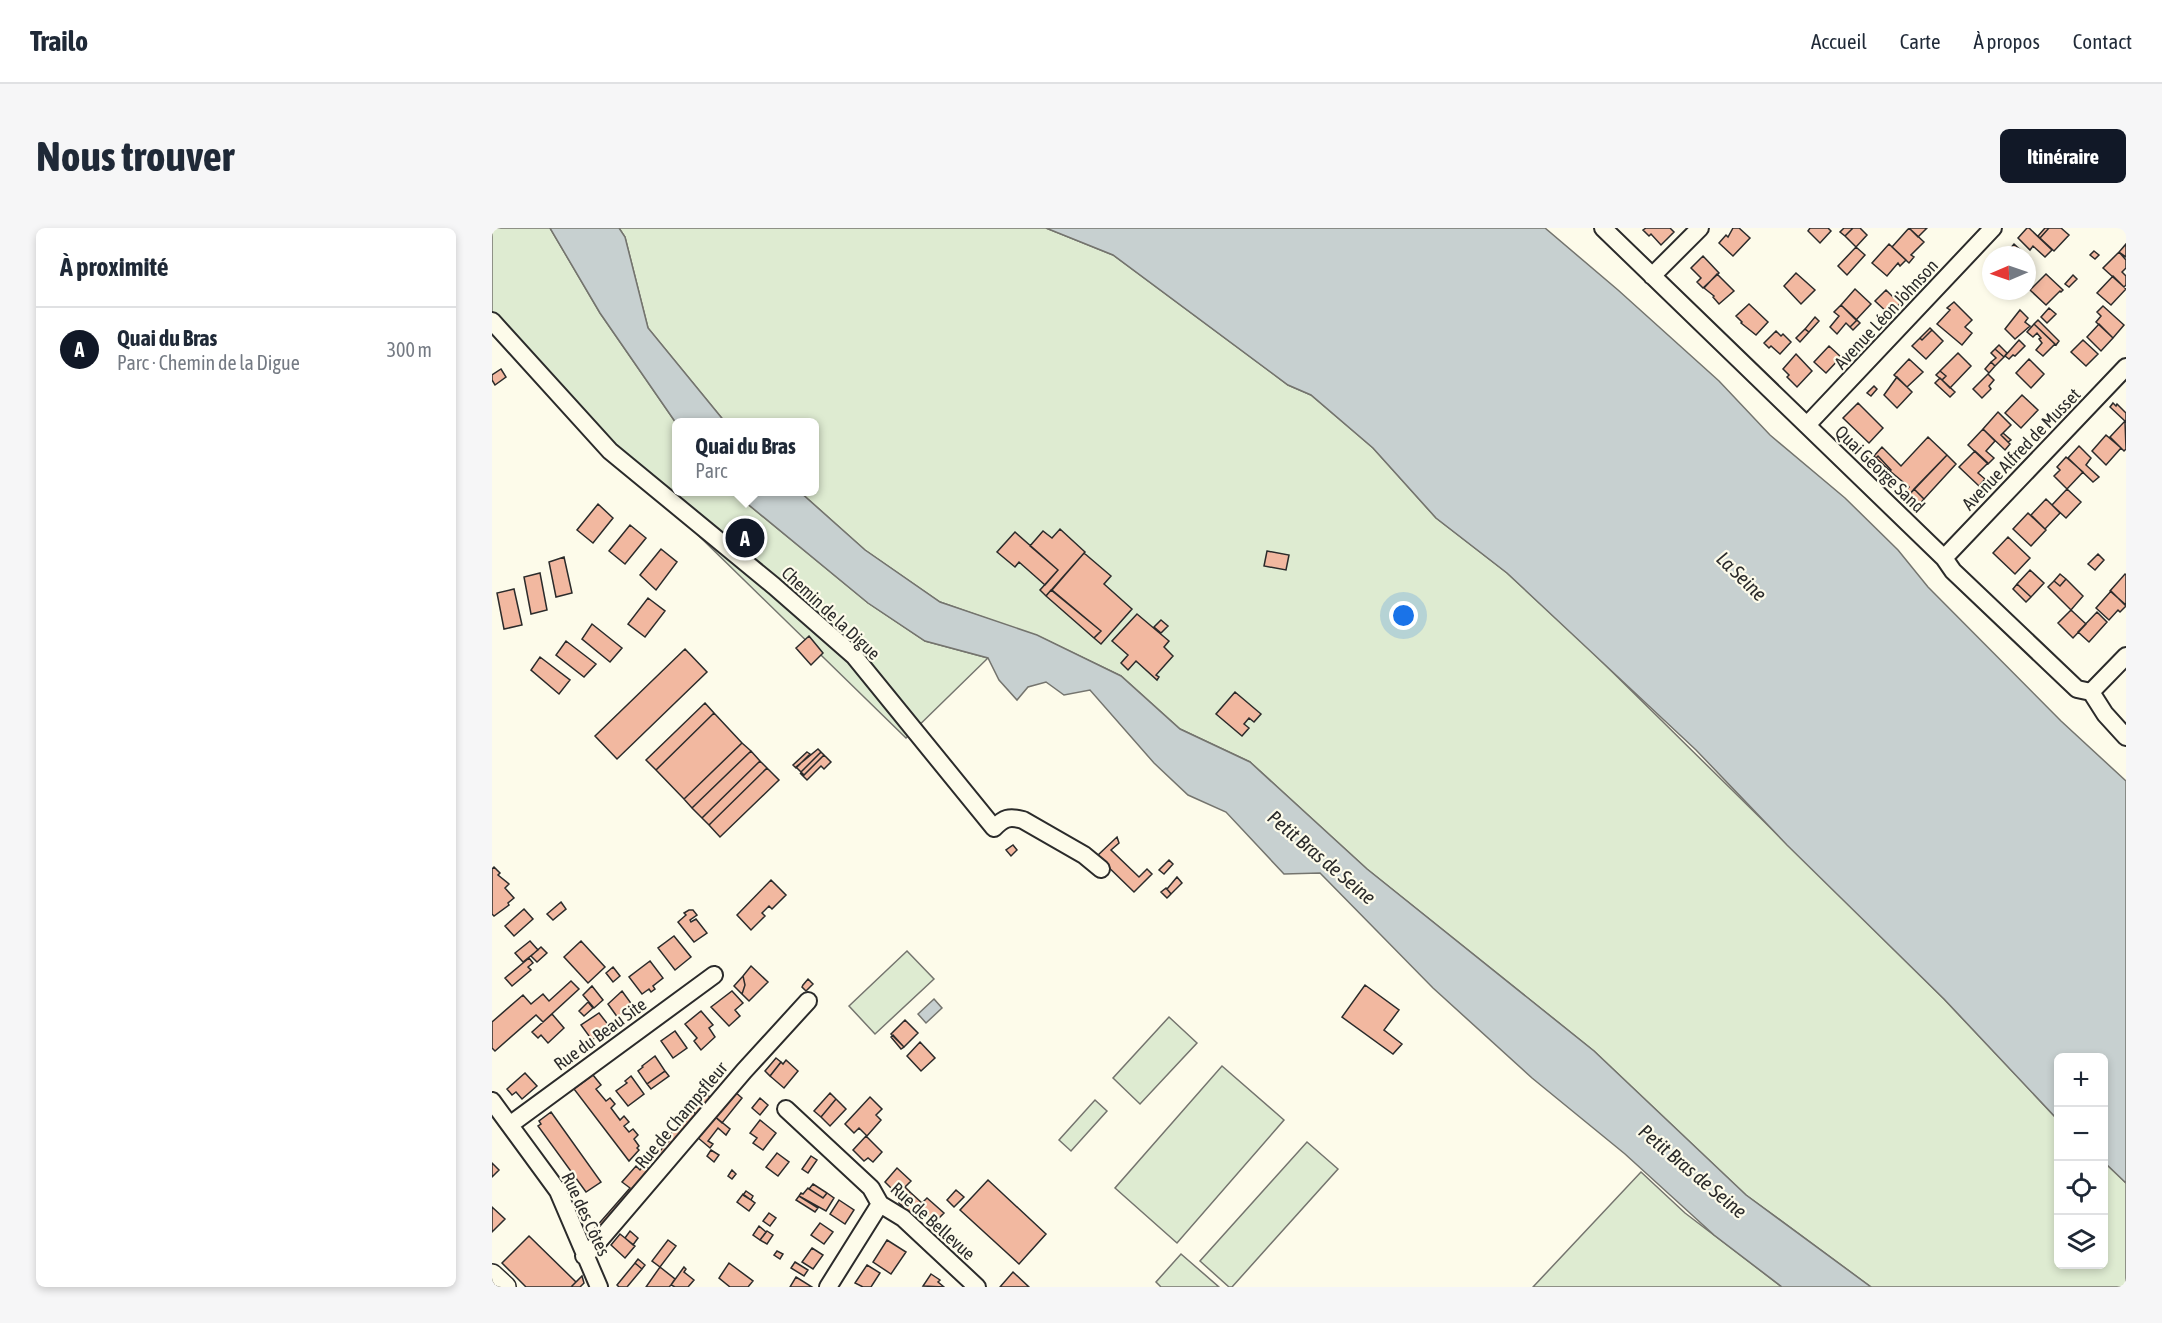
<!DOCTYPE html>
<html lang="fr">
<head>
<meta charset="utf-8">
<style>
	:root { --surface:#fff; --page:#f6f6f7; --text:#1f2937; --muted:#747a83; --line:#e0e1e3; --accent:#111827 }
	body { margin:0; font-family:"Asap Condensed",sans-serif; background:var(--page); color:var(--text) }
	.controls { position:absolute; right:18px; bottom:18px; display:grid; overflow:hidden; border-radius:9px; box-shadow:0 3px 9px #0003 }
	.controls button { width:54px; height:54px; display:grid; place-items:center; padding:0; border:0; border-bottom:2px solid var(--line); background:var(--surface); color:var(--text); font:30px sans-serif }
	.compass { position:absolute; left:1490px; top:18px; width:54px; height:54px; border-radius:50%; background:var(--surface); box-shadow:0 3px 9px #0003; rotate:268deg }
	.you { position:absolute; left:912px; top:388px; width:21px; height:21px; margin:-15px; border:4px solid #fff; border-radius:50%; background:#1a73e8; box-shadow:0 0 0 9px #1a73e833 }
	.badge { display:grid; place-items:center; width:39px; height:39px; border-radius:50%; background:var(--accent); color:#fff; font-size:20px; font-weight:700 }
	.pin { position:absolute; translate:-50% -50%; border:3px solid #fff; box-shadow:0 2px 6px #0006 }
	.popup { position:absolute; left:180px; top:190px; width:147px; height:78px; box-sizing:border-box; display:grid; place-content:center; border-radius:9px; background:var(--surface); filter:drop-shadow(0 2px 4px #0005); font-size:20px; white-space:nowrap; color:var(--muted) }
	.popup b { font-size:22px; color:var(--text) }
	.popup::after { content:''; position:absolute; left:50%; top:100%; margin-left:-12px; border:12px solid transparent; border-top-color:var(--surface) }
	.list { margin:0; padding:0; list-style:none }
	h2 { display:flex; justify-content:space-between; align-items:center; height:78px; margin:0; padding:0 24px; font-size:26px }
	h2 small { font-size:20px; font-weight:400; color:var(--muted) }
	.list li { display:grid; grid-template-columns:39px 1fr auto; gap:18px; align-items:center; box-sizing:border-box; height:84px; padding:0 24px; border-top:2px solid var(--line) }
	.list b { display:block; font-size:22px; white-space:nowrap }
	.list p { margin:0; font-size:20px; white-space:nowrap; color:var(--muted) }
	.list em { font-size:20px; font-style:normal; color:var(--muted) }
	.icon { flex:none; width:33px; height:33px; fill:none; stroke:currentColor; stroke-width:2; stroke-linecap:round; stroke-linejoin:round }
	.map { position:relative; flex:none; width:1634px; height:1059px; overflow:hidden; border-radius:9px }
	header { display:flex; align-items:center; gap:36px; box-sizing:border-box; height:84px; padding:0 30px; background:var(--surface); border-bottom:2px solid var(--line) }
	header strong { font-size:28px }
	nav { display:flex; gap:33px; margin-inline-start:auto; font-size:21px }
	.intro { display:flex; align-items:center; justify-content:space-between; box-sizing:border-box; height:144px; padding:0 36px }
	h1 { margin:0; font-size:42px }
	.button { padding:15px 27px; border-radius:9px; background:var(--accent); color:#fff; font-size:21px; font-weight:700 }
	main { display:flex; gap:36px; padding:0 36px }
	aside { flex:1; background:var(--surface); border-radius:9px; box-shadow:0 3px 9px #0003 }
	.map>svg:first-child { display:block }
</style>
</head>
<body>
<header>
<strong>Trailo</strong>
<nav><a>Accueil</a><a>Carte</a><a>À propos</a><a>Contact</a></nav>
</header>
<div class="intro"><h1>Nous trouver</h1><a class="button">Itinéraire</a></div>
<main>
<aside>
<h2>À proximité<small></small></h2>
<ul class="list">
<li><span class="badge">A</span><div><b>Quai du Bras</b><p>Parc · Chemin de la Digue</p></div><em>300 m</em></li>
</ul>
</aside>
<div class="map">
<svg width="1634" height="1059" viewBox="0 0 1634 1059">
	<rect width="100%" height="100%" fill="#fdfbea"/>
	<!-- green -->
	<path fill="#deebd1" stroke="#74746e" stroke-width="1.5" d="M0,0H58L108,85L184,195V264H241L376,375L433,413L496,430L414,510L0,106Z
		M127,0H554L621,27L796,157L819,167L881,220L944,290L1015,345L1094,418L1452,771L1566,892V1036H1612V934L1634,955V1059H1379L1254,967L1102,823L875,641L758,534L688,501L629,448L550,410L448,374L373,322L308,264H322V194H233L156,100L133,9Z
		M415,723L442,751L383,806L357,778Z
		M677,789L705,815L648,876L621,850Z
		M730,838L792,892L685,1015L623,960Z
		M603,872L615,883L579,923L567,912Z
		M815,914L846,941L740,1059H737L708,1033Z
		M1149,944L1193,985L1290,1059H1041Z
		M689,1026L727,1059H669L664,1054Z"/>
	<!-- water -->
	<path fill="#c7d0d0" stroke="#74746e" stroke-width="1.5" d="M58,0H127L133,9L156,100L233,194L184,195L108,85Z
		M554,0H1053L1126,62L1227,153L1278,207L1353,270L1406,322L1436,359L1569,493L1634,553V955L1612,934V830H1566V892L1452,771L1295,617L1204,522L1015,345L944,290L881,220L819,167L796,157L621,27Z
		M241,264H308L373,322L448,374L545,407L629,448L688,501L758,534L875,641L1102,823L1254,967L1379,1059H1290L1222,1007L1133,926L1040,850L941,760L828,645L792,646L734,584L696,567L662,535L598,462L572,467L554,454L536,459L525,472L507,452L496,430L433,413L376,375Z
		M442,771L450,780L434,795L426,786Z"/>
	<!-- building -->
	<path fill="#f2b8a0" stroke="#2b2b2b" stroke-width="1.5" d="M1154,0H1178L1182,4L1169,17L1159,6L1157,8L1151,2Z
		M1241,0H1247L1258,10L1241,28L1227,15L1234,7L1236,9Z
		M1318,0H1336L1339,3L1328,15L1316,3Z
		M1352,0H1361L1353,8L1348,4Z
		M1361,0H1368L1375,7L1364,19L1353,8Z
		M1417,0H1435L1426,9Z
		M1417,0L1432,14L1419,27L1422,29L1417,35L1400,19Z
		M1535,0H1537L1560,22L1553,29L1541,18L1538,22L1526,10Z
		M1553,0H1557L1548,10L1546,8Z
		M1557,0H1569L1577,7L1562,23L1548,10Z
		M1397,16L1414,32L1408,38L1406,35L1395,48L1380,35Z
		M1522,16L1533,26V27H1523L1517,22Z
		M1634,16V29L1627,24Z
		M1364,19L1373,27L1355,47L1346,38Z
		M1602,23L1607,27L1603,31L1598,27Z
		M1627,24L1634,32V40L1630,44L1634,48V57L1632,59L1611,40Z
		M1211,28L1227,45L1211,60L1205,54L1209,50L1199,40Z
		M1304,45L1323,62L1309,76L1292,58Z
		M1225,46L1242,63L1227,76L1221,69L1222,68L1212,60Z
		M1554,46L1571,62L1569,64L1568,63L1554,77L1538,62Z
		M1581,47L1585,51L1577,59L1573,56Z
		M1621,48L1634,61L1619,77L1605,65Z
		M1363,61L1379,76L1364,92L1349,77Z
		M1394,62L1401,69L1405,64L1412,71L1398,87L1383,73Z
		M1462,74L1480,92L1473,99L1480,105L1470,117L1445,96L1458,82L1455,80Z
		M1257,76L1276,94L1264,107L1249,95L1250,94L1244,88Z
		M1349,77L1365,92L1358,99L1354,95L1345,106L1338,99L1347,88L1342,84Z
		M1611,78L1632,97L1621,110L1604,94L1609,88L1605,84Z
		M1557,80L1564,86L1555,95L1549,89Z
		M1528,82L1536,90L1533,94L1538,98L1523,111L1513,101Z
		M1323,89L1327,93L1317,104L1313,101Z
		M1365,92L1368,95L1361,102L1358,99Z
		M1546,92L1567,113L1564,117L1542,96Z
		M1542,96L1563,116L1551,128L1544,122L1550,115L1547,111L1549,110L1545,105L1541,109L1535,104Z
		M1607,96L1621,110L1609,123L1595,109Z
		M1438,100L1440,102L1430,112L1428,110Z
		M1313,101L1317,104L1308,114L1304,110Z
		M1440,102L1451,113L1434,131L1420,118L1428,110L1430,112Z
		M1284,103L1289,108L1291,106L1299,114L1288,126L1279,118L1277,120L1272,115Z
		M1527,112L1533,118L1523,128L1521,127L1517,131L1513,128Z
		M1591,112L1606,126L1594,138L1579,124Z
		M1507,117L1515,125L1512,129L1503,121Z
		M1337,118L1349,129L1334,145L1322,134Z
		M1503,121L1512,129L1503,138L1499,134L1504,130L1499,125Z
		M1466,125L1479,138L1458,160L1450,152L1454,148L1448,143Z
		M1304,126L1320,143L1305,159L1295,149L1297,147L1291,141Z
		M1417,131L1431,144L1415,159L1402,147Z
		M1537,131L1552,146L1539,160L1524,145Z
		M1499,134L1503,138L1497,145L1493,141Z
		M9,141L14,149L3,157L0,152V147Z
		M1448,143L1454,148L1450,152L1444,147Z
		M1496,146L1502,152L1497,158L1499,161L1490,170L1481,161Z
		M1405,149L1420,164L1405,180L1392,167Z
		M1448,150L1463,164L1458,169L1443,155Z
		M1382,158L1385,161L1379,168L1375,165Z
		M1530,167L1546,182L1529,200L1513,185Z
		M1366,175L1391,200L1377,215L1351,190Z
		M1621,175L1624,178L1625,176L1634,185V194L1618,179Z
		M1506,184L1519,197L1509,207L1518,216L1513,222L1491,201Z
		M1633,193L1634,221L1632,223L1618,209Z
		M1491,201L1503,213L1494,223L1502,230L1496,236L1476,217Z
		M1511,205L1519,212L1516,214L1509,207Z
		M1614,207L1629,220L1614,237L1600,223Z
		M1436,209L1455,227L1416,268L1412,264L1417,259L1398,243L1399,242L1386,228L1384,230L1382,228L1390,219L1409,238Z
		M1587,218L1599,230L1594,237L1607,249L1601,254L1576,230Z
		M1483,223L1496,235L1486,245L1493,251L1487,258L1467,239Z
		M1455,227L1464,236L1432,271L1422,261Z
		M1386,228L1399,242L1398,243L1384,230Z
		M1574,229L1591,244L1575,261L1562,248L1568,242L1565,239Z
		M1422,261L1432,271L1426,278L1416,268Z
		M1575,261L1589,274L1574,290L1560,277Z
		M1554,271L1568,285L1553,301L1539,287Z
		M106,276L121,290L101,315L85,302Z
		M1536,285L1554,302L1539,318L1521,301Z
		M138,297L154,310L133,336L117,323Z
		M568,301L593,324L554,368L548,362L566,342L538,318L551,303L560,310Z
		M523,304L566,342L553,357L527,334L523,339L505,324Z
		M1516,309L1538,330L1523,346L1501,325Z
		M169,321L185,334L164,362L148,347Z
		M775,323L797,327L794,342L772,338Z
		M592,325L619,348L612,356L640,381L609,416L602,410L609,403L560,362Z
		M1606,326L1612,332L1603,342L1596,336Z
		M72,329L80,365L64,369L57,334Z
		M1538,342L1552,355L1539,369L1525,356Z
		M48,345L55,382L39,386L32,349Z
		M1568,346L1574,351L1568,358L1562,353Z
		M1633,346L1634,347V377L1618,363Z
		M1574,351L1591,368L1579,382L1556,359L1562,353L1568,358Z
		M1525,356L1539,369L1534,374L1521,361Z
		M22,361L30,397L12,401L5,365Z
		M559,362L609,403L602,410L554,368Z
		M1619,363L1634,378L1628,384L1626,382L1617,392L1604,380Z
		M156,370L173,383L153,409L136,396Z
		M1579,382L1594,396L1581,410L1566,395Z
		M1605,384L1615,394L1597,414L1586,404Z
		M645,386L677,413L672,419L681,428L664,447L667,449L665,452L644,433L636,442L629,435L636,427L620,413Z
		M669,392L676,398L669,405L662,399Z
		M100,396L130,420L118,434L90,411Z
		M317,408L331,425L319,437L304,420Z
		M74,413L104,436L92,449L64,427Z
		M193,421L215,444L125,531L103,508Z
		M48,429L78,452L67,466L39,442Z
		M743,464L769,486L762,494L757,490L752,496L757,500L750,508L724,486Z
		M213,475L222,485L164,542L154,532Z
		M222,485L250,515L192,571L164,542Z
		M250,515L259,523L200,580L192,571Z
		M326,521L329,524L309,544L304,539Z
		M259,523L268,533L210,590L200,580Z
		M315,524L318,526L304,540L301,537Z
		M329,524L332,527L312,547L309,544Z
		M332,527L339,534L332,541L329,538L315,552L308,545L312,547Z
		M268,533L275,540L217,597L210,590Z
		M275,540L287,552L228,609L217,597Z
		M625,609L627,615L619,622L647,649L655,641L660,646L642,664L605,628Z
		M521,617L525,622L519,628L514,622Z
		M677,632L681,636L672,646L667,642Z
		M2,639L8,645L6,647L17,656L13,660L22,670L16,675L17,677L2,688L0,686V641Z
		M685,649L690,655L679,666L675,661Z
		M279,652L294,667L280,681L277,678L270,685L273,688L259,702L245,687Z
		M674,660L679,666L675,670L669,664Z
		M69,674L74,681L61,692L55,686Z
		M32,681L41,691L22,708L13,698Z
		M197,682H201L205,687L198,692L199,694L204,691L215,705L202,714L186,694L194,687L192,685Z
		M182,708L199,729L183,742L166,720Z
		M38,713L46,722L31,734L23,725Z
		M89,713L113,739L96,755L72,729Z
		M49,719L55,725L45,734L39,728Z
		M37,730L41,735L36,739L39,742L20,758L13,750Z
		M158,733L171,750L161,758L163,761L159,764L157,761L150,766L137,749Z
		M259,738L276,754L257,773L250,766L253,757L251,748Z
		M121,739L128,748L121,754L114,745Z
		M251,748L253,757L250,766L242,758Z
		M316,751L321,756L314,763L310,759L311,757Z
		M79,753L87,761L51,794L44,787L3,823L0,820V794L31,767L39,776L51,766L57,773Z
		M873,757L907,782L892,802L910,816L901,826L850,789Z
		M100,758L111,772L102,780L91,767Z
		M130,763L141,778L126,790L116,776Z
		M240,763L251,775L243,782L248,788L237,798L219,779Z
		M96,774L101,780L92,788L87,783Z
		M209,783L221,797L217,800L223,809L209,822L202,813L205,810L193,796Z
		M107,785L118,799L100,812L89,797Z
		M60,786L72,800L56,815L49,807L46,810L40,804Z
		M413,792L426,805L412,819L399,806Z
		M183,803L195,820L181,830L169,813Z
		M401,807L412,819L409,821L399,809Z
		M428,814L443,830L429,843L415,828Z
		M163,828L173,843L155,856L146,843L151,839L150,838Z
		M284,830L289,834L278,848L273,843Z
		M294,832L306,843L292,860L278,848L289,834L291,836Z
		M173,843L177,848L159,861L155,856Z
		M33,845L45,858L30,871L24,864L20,867L15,861Z
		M101,847L109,857L104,861L114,873L118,870L123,876L119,880L128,892L132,888L137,894L132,898L137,904L141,901L146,907L142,911L147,918L145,920L147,922L137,933L82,861Z
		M139,848L152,866L136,878L124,863L135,855L133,853Z
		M242,863L250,870L230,895L221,887Z
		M213,865L223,873L209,890L199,882Z
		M338,865L344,871L329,889L322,883Z
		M378,869L390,881L384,887L389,892L375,908L367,900L362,905L353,896Z
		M268,870L276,877L268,887L260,880Z
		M344,871L354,881L338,898L329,889Z
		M199,882L209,890L101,1018L96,1008L138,960L130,954L144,938L148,942L152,937L157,941L168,928L166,925L177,913L175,910Z
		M59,884L109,954L94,964L46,898L49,896L47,893Z
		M221,887L238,901L234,907L226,900L216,913L221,916L218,920L205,909Z
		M268,892L284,905L271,922L261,915L265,910L258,905Z
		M374,908L390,924L381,934L376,930L372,933L361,922Z
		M219,922L227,927L222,934L215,928Z
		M285,925L297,934L286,948L274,939Z
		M319,928L325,932L316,945L310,941Z
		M0,935L7,942L0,949Z
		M405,940L419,953L413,959L418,964L413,969L408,965L406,967L393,954Z
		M240,942L244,946L240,951L236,948Z
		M496,952L554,1006L527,1036L468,982Z
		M321,956L335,965L331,970L317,961Z
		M316,960L331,970L335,965L342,970L334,983L307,968L309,965L311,966Z
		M464,962L472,969L462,979L455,972Z
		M254,963L261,968L259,972L251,967Z
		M418,964L430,975L435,970L452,985L443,994L434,987L430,992L421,983L419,985L407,975Z
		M251,966L263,975L257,983L245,974Z
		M307,968L326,980L323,984L304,972Z
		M347,972L362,982L353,996L338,986Z
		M0,979L13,991L0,1004Z
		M277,985L284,990L278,998L271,993Z
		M328,995L341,1004L332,1016L319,1007Z
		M267,998L274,1004L268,1012L261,1007Z
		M138,1003L146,1010L141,1017L133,1010Z
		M275,1003L281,1007L275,1016L268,1012Z
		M128,1006L143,1018L133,1030L119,1017Z
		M37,1008L84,1054L79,1059H34L10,1035Z
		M176,1012L184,1018L168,1039L160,1033Z
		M395,1012L414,1024L399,1046L381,1034Z
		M320,1020L331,1027L321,1041L310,1034Z
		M285,1023L291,1026L288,1031L282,1027Z
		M146,1031L153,1037L150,1041L143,1035Z
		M303,1034L316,1042L312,1048L299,1040Z
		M143,1035L150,1041L135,1059H127L125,1057Z
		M237,1035L261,1053L256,1059H238L227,1050Z
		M375,1037L388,1045L379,1059H371L363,1055Z
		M168,1039L183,1051L179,1057L177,1059H154Z
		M192,1039L194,1041L192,1044L202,1052L196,1059H183L179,1057Z
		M521,1044L537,1059H508Z
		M439,1046L448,1052L446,1054L452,1059L431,1058Z
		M90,1048L92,1055L88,1059H79Z
		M304,1049L320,1059H298Z"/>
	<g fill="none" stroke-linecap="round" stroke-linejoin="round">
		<defs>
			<path id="minor" d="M1111,0L1452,330L1461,343L1585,461L1599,464L1613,486L1634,509
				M1160,48L1208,0
				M0,93L118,223L282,358L362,428L502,600C512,590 517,588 531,592L592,627L609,641
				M1315,197L1501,0
				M1452,330L1634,139
				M1599,464L1634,428
				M0,873L66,963L107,1059
				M294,881L379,960L388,976L411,990L485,1059
				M19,896L222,747
				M92,1028L100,1021L252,843L316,773
				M336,1059L388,976"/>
			<path id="major" d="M0,1047L13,1059"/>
		</defs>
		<!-- minor casing -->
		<use href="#minor" stroke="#2b2b2b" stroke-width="20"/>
		<!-- major casing -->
		<use href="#major" stroke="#2b2b2b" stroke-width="24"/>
		<!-- minor -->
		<use href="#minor" stroke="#fdfbea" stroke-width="16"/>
		<!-- major -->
		<use href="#major" stroke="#fdfbea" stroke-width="21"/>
	</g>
	<g text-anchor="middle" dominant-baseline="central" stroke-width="4.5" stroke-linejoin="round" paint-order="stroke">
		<!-- street labels -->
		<g font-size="18" fill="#2b2b2b" stroke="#fdfbea">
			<text transform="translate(1394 86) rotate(-47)">Avenue Léon Johnson</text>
			<text transform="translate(1529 221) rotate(-46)">Avenue Alfred de Musset</text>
			<text transform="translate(1388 241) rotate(44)">Quai George Sand</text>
			<text transform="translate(339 385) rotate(43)">Chemin de la Digue</text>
			<text transform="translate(108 806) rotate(-36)">Rue du Beau Site</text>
			<text transform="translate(189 887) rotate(-50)">Rue de Champsfleur</text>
			<text transform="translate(94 986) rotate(65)">Rue des Côtes</text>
			<text transform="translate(441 993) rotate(42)">Rue de Bellevue</text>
		</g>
		<!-- water labels -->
		<g font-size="20" font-style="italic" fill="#2b2b2b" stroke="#fdfbea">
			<text transform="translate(1250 348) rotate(44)">La Seine</text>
			<text transform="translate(830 629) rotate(40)">Petit Bras de Seine</text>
			<text transform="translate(1201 943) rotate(40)">Petit Bras de Seine</text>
		</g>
	</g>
</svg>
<div class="controls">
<button>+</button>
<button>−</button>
<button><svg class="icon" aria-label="locate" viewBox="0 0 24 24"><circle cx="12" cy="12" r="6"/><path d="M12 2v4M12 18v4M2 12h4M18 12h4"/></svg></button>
<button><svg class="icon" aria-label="layers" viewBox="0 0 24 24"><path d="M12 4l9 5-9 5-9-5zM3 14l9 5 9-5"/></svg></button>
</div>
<svg class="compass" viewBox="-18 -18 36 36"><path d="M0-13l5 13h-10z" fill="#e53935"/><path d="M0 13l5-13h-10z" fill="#747a83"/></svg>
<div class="you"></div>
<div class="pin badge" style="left:253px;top:310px">A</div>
<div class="popup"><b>Quai du Bras</b>Parc</div>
</div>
</main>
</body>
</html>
